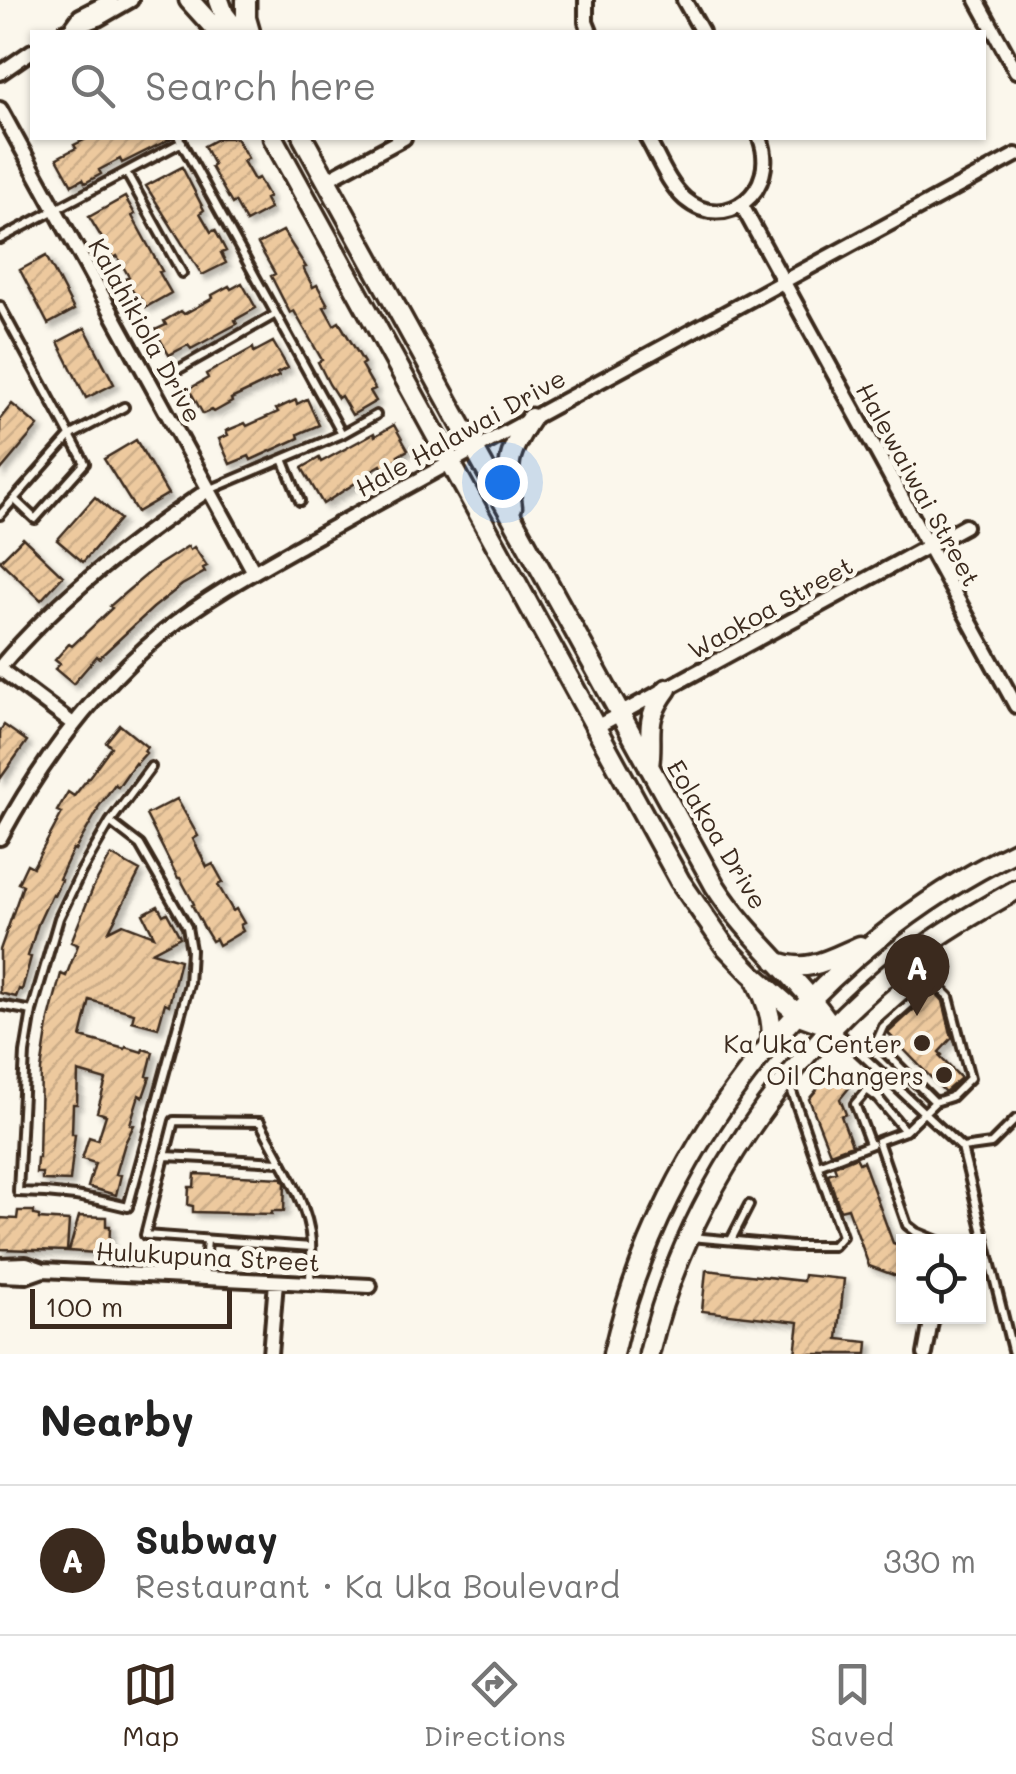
<!DOCTYPE html>
<html lang="en">
<head>
<meta charset="utf-8">
<style>
	:root { --surface:#fff; --page:#f6f6f6; --text:#222; --muted:#767676; --line:#e0e0e0; --accent:#3b2a1e }
	body { margin:0; font-family:Mali,sans-serif; background:var(--page); color:var(--text) }
	.controls { position:absolute; right:30px; bottom:30px; display:grid; overflow:hidden; border-radius:0px; box-shadow:0 2px 8px #0004 }
	.controls button { width:90px; height:90px; display:grid; place-items:center; padding:0; border:0; border-bottom:2px solid var(--line); background:var(--surface); color:var(--text); font:50px sans-serif }
	.scale { position:absolute; left:30px; bottom:25px; width:202px; box-sizing:border-box; padding-left:10px; border:5px solid #3b2a1e; border-top:0; font-size:28px; line-height:35px; white-space:nowrap; color:#3b2a1e; -webkit-text-stroke:8px #fbf7ec; paint-order:stroke }
	.you { position:absolute; left:502px; top:482px; width:35px; height:35px; margin:-25px; border:8px solid #fff; border-radius:50%; background:#1a73e8; box-shadow:0 0 0 15px #1a73e833 }
	.badge { display:grid; place-items:center; width:65px; height:65px; border-radius:50%; background:var(--accent); color:#fff; font-size:32px; font-weight:700 }
	.pin { position:absolute; translate:-50% -82px; filter:drop-shadow(0 2px 5px #0008) }
	.pin::after { content:''; position:absolute; top:52px; width:35px; height:30px; background:inherit; clip-path:polygon(0 0,100% 0,50% 100%) }
	.list { margin:0; padding:0; list-style:none }
	h2 { display:flex; justify-content:space-between; align-items:center; height:130px; margin:0; padding:0 40px; font-size:42px }
	h2 small { font-size:32px; font-weight:400; color:var(--muted) }
	.list li { display:grid; grid-template-columns:65px 1fr auto; gap:30px; align-items:center; box-sizing:border-box; height:150px; padding:0 40px; border-top:2px solid var(--line) }
	.list b { display:block; font-size:38px; white-space:nowrap }
	.list p { margin:0; font-size:32px; white-space:nowrap; color:var(--muted) }
	.list em { font-size:32px; font-style:normal; color:var(--muted) }
	.icon { flex:none; width:55px; height:55px; fill:none; stroke:currentColor; stroke-width:2; stroke-linecap:round; stroke-linejoin:round }
	.map { position:relative; flex:none; width:1016px; height:1354px; overflow:hidden }
	.search { position:absolute; background:var(--surface); box-shadow:0 2px 8px #0004; left:30px; right:30px; top:30px; height:110px; display:flex; align-items:center; gap:25px; box-sizing:border-box; padding:0 35px; border-radius:0px; color:var(--muted); font-size:38px }
	.sheet { height:280px; background:var(--surface) }
	nav { display:flex; justify-content:space-around; align-items:center; box-sizing:border-box; height:140px; border-top:2px solid var(--line); background:var(--surface); font-size:28px; color:var(--muted) }
	nav a { display:grid; justify-items:center; gap:5px }
	nav .on { color:var(--accent) }
	.map>svg:first-child { display:block }
</style>
</head>
<body>
<div class="map">
<svg width="1016" height="1354" viewBox="0 0 1016 1354">
	<defs>
		<pattern id="building-hatch" width="6" height="6" patternUnits="userSpaceOnUse" patternTransform="scale(2.5)"><rect width="6" height="6" fill="#edc99e"/><path d="M-1 1l2-2M0 6l6-6M5 7l2-2" fill="none" stroke="#ccad88"/></pattern>
		<filter id="shadow"><feDropShadow dx="4.5" dy="4.5" stdDeviation="2.5" flood-color="#0004"/></filter>
	</defs>
	<rect width="100%" height="100%" fill="#fbf7ec"/>
	<filter id="ink" filterUnits="userSpaceOnUse"><feTurbulence type="fractalNoise" baseFrequency=".01" numOctaves="2"/><feDisplacementMap in="SourceGraphic" scale="20" xChannelSelector="R" yChannelSelector="G"/><feConvolveMatrix kernelMatrix="1 2 1 2 8 2 1 2 1" color-interpolation-filters="sRGB"/></filter>
	<g filter="url(#ink)">
		<!-- building -->
		<path fill="url(#building-hatch)" stroke="#3b2a1e" stroke-width="2.5" filter="url(#shadow)" d="M88,138H172L122,163L120,159L99,170L101,174L85,183L83,179L72,185L57,158L76,148L74,145Z
			M219,138H236L248,158L243,161L254,180L258,178L269,197L265,199L270,209L246,222L235,202L232,204L211,167L214,165L204,146Z
			M182,167L204,210L200,213L211,232L215,230L226,251L221,253L226,263L202,275L146,186Z
			M125,197L135,214L132,216L162,271L159,272L171,293L146,307L140,297L137,298L125,279L129,277L117,256L114,258L89,217Z
			M283,231L306,267L303,268L313,287L317,285L328,305L324,307L334,325L339,322L364,363L361,365L375,389L370,391L376,401L352,415L341,396L338,398L329,384L318,362L322,360L294,311L290,313L271,276L275,274L258,244Z
			M46,256L74,310L48,324L20,270Z
			M242,283L256,308L235,320L237,324L222,332L191,349L188,345L169,355L155,330L166,325L164,321L181,311L184,314L213,298L212,295L229,286L231,289Z
			M85,328L114,384L86,398L58,342Z
			M273,342L288,368L277,373L279,376L231,399L232,402L214,412L212,410L203,414L189,389L208,378L206,374L253,348L254,352Z
			M307,399L319,425L298,434L299,438L251,460L249,456L230,464L219,439L228,435L226,431L245,423L247,426L278,412L276,409L296,400L297,404Z
			M12,404L38,426L0,471V419Z
			M394,425L408,450L398,456L400,459L383,469L381,465L362,476L363,478L323,504L302,468L319,458L321,462L374,433L375,436Z
			M136,440L168,494L137,512L104,459Z
			M95,497L120,519L83,562L57,540Z
			M23,538L63,576L41,600L0,561Z
			M188,546L190,550L194,547L207,566L203,568L205,572L182,585L153,608L99,658L97,656L73,684L55,669L60,664L55,660L69,644L72,646L112,608L110,606L126,592L157,566Z
			M4,725L27,741L0,779V731Z
			M120,725L147,747L144,751L146,753L136,764L135,763L118,787L115,784L97,809L98,810L75,850L73,849L59,879L61,880L54,895L52,894L38,924L28,956L31,957L22,990L19,989L16,997L0,993V950L23,885L18,883L27,864L33,867L62,813L57,811L68,792L74,796L92,773L111,747L106,742Z
			M177,799L198,836L193,839L207,867L213,864L223,882L218,885L233,911L236,909L244,923L240,925L243,931L219,945L216,939L212,941L204,928L192,905L194,904L180,878H178L146,815Z
			M111,855L140,871L109,931L123,924L154,936L143,914L158,906L163,915L167,913L180,937L152,952L180,960L169,1005L165,1003L158,1028L132,1021L134,1013L90,1000L81,1037L125,1049L126,1047L142,1052L143,1049L153,1052L147,1076L150,1077L143,1097L139,1095L130,1124L134,1125L125,1143L116,1174L121,1175L116,1195L88,1187L95,1163L82,1159L89,1137L98,1140L106,1115L97,1112L106,1080L78,1072L77,1104H73L72,1134H75L70,1181L42,1180V1173H36L37,1158H39L41,1070L49,1019L61,974L66,976L78,945L71,942L93,888Z
			M934,991L943,1001L952,1038L939,1052L942,1055L940,1057L961,1078L945,1092L888,1033Z
			M831,1073L849,1088L840,1099L846,1114L841,1116L852,1145L830,1153L809,1099Z
			M856,1157L859,1163L863,1161L893,1243L904,1247V1279L869,1266L848,1208L840,1210L828,1174L836,1171L834,1166Z
			M195,1174L282,1178L285,1183L284,1211H272V1214L193,1212V1206L188,1205L189,1187H194Z
			M18,1211H34V1215L39,1216V1219L69,1221L67,1251L0,1249V1218L17,1219Z
			M79,1216L106,1217V1226H110L109,1254L69,1251Z
			M706,1270L803,1281L804,1275L844,1279L838,1339L868,1342L867,1354H795L799,1322L702,1311Z"/>
		<g fill="none" stroke-linecap="round" stroke-linejoin="round">
			<defs>
				<path id="lane" d="M179,138L342,434
					M126,172L182,273
					M0,239L182,142
					M0,306L85,463L35,519L14,499
					M181,368L276,314
					M283,459L300,501
					M209,490L342,434L376,415
					M0,515L70,436L124,407
					M0,1005L32,1011L25,1053L18,1192C57,1192 91,1197 128,1207L189,984L191,950L187,927L140,845L110,822L151,767
					M32,1011L59,918L81,872L110,822
					M833,1028L962,1148L991,1144L1016,1119
					M876,1043L883,1027L934,982L949,997L970,1078L951,1097L935,1102
					M863,1056L876,1043L935,1102L905,1131L878,1141L907,1225L916,1232L940,1242
					M870,1144L855,1104L867,1090L878,1098L905,1131
					M962,1148L1013,1354
					M166,1156L279,1162
					M818,1165L872,1144
					M691,1237L793,1246H833L842,1236L789,1083
					M731,1240L749,1205
					M204,1277L207,1240
					M310,1282C310,1269 312,1255 311,1242C309,1203 278,1157 260,1122L174,1121L145,1235L311,1247"/>
				<path id="street" d="M586,0V22L590,32
					M684,0L702,32
					M977,0L1016,71
					M72,27L80,16L111,0
					M63,32L98,19L131,0
					M0,73L32,51
					M0,109L254,572
					M647,138C658,157 668,184 685,199C726,234 780,190 760,138
					M326,180L404,138
					M741,204L1016,706
					M0,667C59,597 132,541 208,490
					M0,669L73,724
					M596,727L965,526
					M0,838C42,760 96,688 164,632C207,597 257,570 305,543C362,511 420,479 477,448C657,351 837,254 1016,155
					M0,1265L26,1264L43,1270L370,1286
					M0,1275L26,1276L43,1270
					M270,1354L276,1282
					M925,1354L932,1316"/>
				<path id="secondary" d="M189,0L218,32
					M219,0L224,14L238,32
					M246,0V18L250,32
					M273,138L680,881L724,945L751,973L799,1015L832,1027
					M303,138L715,886C748,938 798,976 832,1027
					M512,507C506,464 507,454 531,418
					M649,767C654,730 642,723 667,689
					M776,961C806,975 832,958 860,946
					M757,982C767,1001 774,1022 771,1044
					M613,1354C662,1140 818,947 1016,851
					M649,1354C685,1199 787,1051 913,955C945,930 981,910 1016,890"/>
			</defs>
			<!-- lane casing -->
			<use href="#lane" stroke="#3b2a1e" stroke-width="14"/>
			<!-- street casing -->
			<use href="#street" stroke="#3b2a1e" stroke-width="20"/>
			<!-- secondary casing -->
			<use href="#secondary" stroke="#3b2a1e" stroke-width="25"/>
			<!-- lane -->
			<use href="#lane" stroke="#fbf7ec" stroke-width="6"/>
			<!-- street -->
			<use href="#street" stroke="#fbf7ec" stroke-width="12"/>
			<!-- secondary -->
			<use href="#secondary" stroke="#fbf7ec" stroke-width="18"/>
		</g>
	</g>
	<!-- markers -->
	<g fill="#3b2a1e" stroke="#fbf7ec" stroke-width="4">
		<circle cx="922" cy="1043" r="10"/>
		<circle cx="944" cy="1075" r="10"/>
	</g>
	<g text-anchor="middle" dominant-baseline="central" stroke-width="9" stroke-linejoin="round" paint-order="stroke">
		<!-- street labels -->
		<g font-size="25" fill="#3b2a1e" stroke="#fbf7ec">
			<text transform="translate(146 330) rotate(61)">Kalahikiola Drive</text>
			<text transform="translate(460 432) rotate(-29)">Hale Halawai Drive</text>
			<text transform="translate(919 484) rotate(61)">Halewaiwai Street</text>
			<text transform="translate(770 607) rotate(-29)">Waokoa Street</text>
			<text transform="translate(718 834) rotate(59)">Eolakoa Drive</text>
			<text transform="translate(208 1256) rotate(3)">Hulukupuna Street</text>
		</g>
		<!-- poi labels -->
		<g font-size="25" fill="#3b2a1e" stroke="#fbf7ec" text-anchor="end">
			<text x="902" y="1043">Ka Uka Center</text>
			<text x="924" y="1075">Oil Changers</text>
		</g>
	</g>
</svg>
<div class="controls">
<button><svg class="icon" aria-label="locate" viewBox="0 0 24 24"><circle cx="12" cy="12" r="6"/><path d="M12 2v4M12 18v4M2 12h4M18 12h4"/></svg></button>
</div>
<div class="scale">100 m</div>
<div class="you"></div>
<div class="pin badge" style="left:917px;top:1016px">A</div>
<div class="search"><svg class="icon" aria-label="search" viewBox="0 0 24 24"><circle cx="10" cy="10" r="6"/><path d="M15 15l6 6"/></svg>Search here</div>
</div>
<section class="sheet">
<h2>Nearby<small></small></h2>
<ul class="list">
<li><span class="badge">A</span><div><b>Subway</b><p>Restaurant · Ka Uka Boulevard</p></div><em>330 m</em></li>
</ul>
</section>
<nav>
<a class="on"><svg class="icon" aria-label="map" viewBox="0 0 24 24"><path d="M3 6l6-2 6 2 6-2v14l-6 2-6-2-6 2zM9 4v14M15 6v14"/></svg>Map</a>
<a><svg class="icon" aria-label="directions" viewBox="0 0 24 24"><path d="M12 3l9 9-9 9-9-9zM9 14v-3h6M13 9l2 2-2 2"/></svg>Directions</a>
<a><svg class="icon" aria-label="saved" viewBox="0 0 24 24"><path d="M7 4h10v16l-5-4-5 4z"/></svg>Saved</a>
</nav>
</body>
</html>
